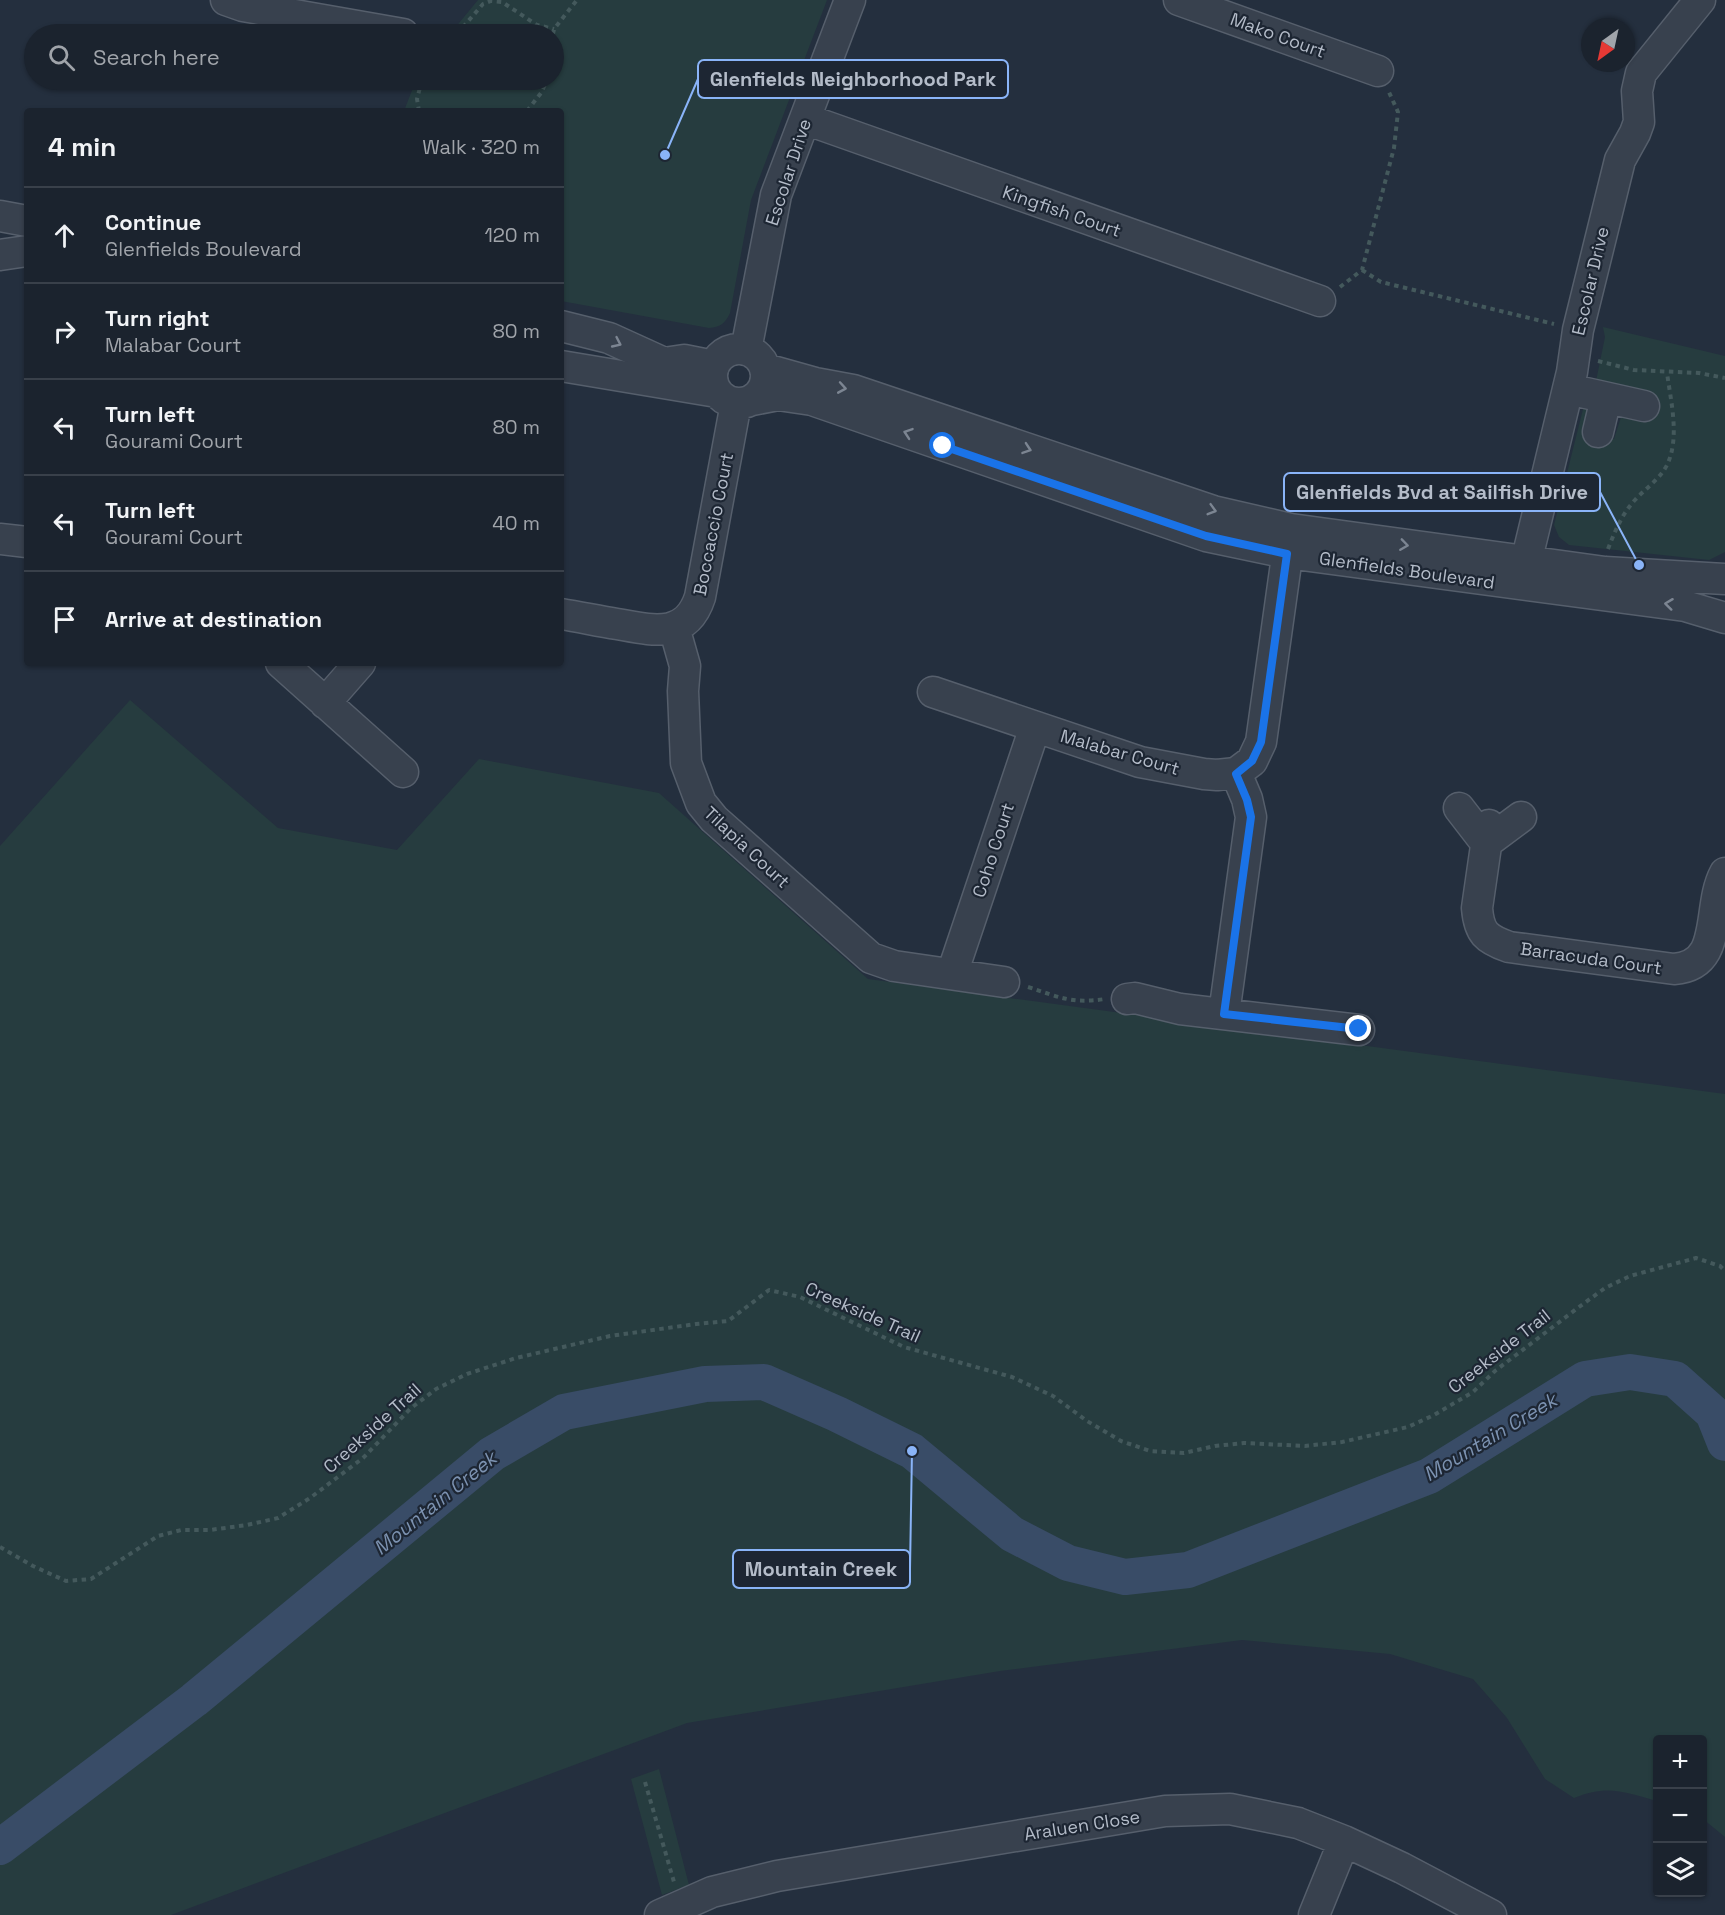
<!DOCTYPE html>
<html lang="en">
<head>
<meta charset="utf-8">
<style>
	:root { --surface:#1b232e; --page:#282f3a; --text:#f1f3f6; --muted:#a0a4aa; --line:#39404a }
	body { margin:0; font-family:"Space Grotesk",sans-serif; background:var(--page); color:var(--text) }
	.controls { position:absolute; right:18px; bottom:18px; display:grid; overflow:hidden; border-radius:6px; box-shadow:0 2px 4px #0004 }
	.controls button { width:54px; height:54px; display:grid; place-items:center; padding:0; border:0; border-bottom:2px solid var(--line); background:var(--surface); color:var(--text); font:30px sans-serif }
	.compass { position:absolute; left:1581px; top:18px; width:54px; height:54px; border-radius:50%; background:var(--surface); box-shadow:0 2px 4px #0004; rotate:213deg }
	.stop { position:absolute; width:18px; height:18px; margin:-14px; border:4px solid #1a73e8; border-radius:50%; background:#fff }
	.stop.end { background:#1a73e8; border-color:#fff; box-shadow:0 2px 6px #0008 }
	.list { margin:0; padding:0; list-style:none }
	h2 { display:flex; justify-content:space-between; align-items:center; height:78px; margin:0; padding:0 24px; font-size:26px }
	h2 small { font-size:20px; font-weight:400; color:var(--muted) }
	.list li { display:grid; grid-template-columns:39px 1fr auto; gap:18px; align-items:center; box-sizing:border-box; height:96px; padding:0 24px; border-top:2px solid var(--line) }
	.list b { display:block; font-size:22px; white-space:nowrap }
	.list p { margin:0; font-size:20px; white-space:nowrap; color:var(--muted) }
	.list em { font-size:20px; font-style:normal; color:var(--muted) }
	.icon { flex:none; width:33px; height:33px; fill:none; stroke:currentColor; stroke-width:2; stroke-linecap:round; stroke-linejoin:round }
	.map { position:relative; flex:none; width:1725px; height:1915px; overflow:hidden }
	.search { position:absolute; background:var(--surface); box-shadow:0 2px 4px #0004; left:24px; top:24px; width:540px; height:66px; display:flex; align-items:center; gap:15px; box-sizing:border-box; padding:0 21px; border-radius:33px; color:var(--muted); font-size:22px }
	.panel { position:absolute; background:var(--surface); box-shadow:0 2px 4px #0004; left:24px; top:108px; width:540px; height:558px; border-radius:6px }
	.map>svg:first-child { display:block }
</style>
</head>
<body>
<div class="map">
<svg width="1725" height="1915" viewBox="0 0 1725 1915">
	<rect width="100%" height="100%" fill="#242f3e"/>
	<!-- green -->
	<path fill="#263c3f" d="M478,0H827L751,200L730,313C725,324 720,327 709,328L561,301V111H404L416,80H554V34H450Z
		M1603,327L1725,356V552L1709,560L1569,545L1559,537L1554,525L1585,401L1598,406L1592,435L1614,439L1624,408L1595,386L1605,337Z
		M130,700L278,828L397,850L479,759L659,793L868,979L1725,1094V1837L1703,1819L1702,1740H1658L1657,1801C1624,1792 1608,1784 1574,1798L1545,1779L1507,1718L1473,1679L1390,1654L1242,1640L1000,1671L687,1723L171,1915H0V846Z
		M659,1769L689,1885L662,1895L631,1779Z"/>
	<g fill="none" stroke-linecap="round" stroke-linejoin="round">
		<!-- river -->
		<path stroke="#394c67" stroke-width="36" d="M0,1847L194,1700L492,1454L564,1412L705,1384L764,1382L837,1414L912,1451L1012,1534L1068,1563L1125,1577L1188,1570L1429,1476L1585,1379L1630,1372L1675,1379L1713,1413L1725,1443"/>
		<defs>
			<path id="minor" d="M226,0L243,6L403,34
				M1179,0L1378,71
				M805,119L1320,301
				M0,216L27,221
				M0,255L27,251
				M561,326L609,338L664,363L684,360L714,366
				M712 376a27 27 0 1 1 54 0a27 27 0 1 1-54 0Z
				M746,350L776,195L850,0
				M561,366L717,392
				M765,369L815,383L853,390L1213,511L1291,529L1605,572L1725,579
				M1568,389L1644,406
				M752,400L778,395L812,400L1206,536L1287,553L1685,606L1725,618
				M1598,432L1606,398
				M0,539L27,542
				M1522,579L1572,372L1578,330L1620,160L1635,133L1639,122L1637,91L1641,73L1700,0
				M561,614C580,617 598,621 617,624C651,630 686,640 700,597L736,403
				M674,627L685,666L683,691L686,763L701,803L714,819L871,958L894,966L1004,982
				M281,663L403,772
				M933,692L1140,762L1204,774L1217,775L1236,773L1252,761L1261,742L1290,535
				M325,703L360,663
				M1459,808L1486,843L1521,817
				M1489,825L1477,908C1479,933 1486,939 1509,947L1674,969C1725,965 1706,908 1725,873
				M952,974L1035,727
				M1127,999L1135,998L1180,1009L1359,1030
				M1224,1014L1251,817L1247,799L1236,773
				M660,1915L712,1892L777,1876L1165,1811L1230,1809L1298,1823L1344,1841L1402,1868L1491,1915
				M1314,1915L1344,1841"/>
		</defs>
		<!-- minor casing -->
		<use href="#minor" stroke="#565f6c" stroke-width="33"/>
		<!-- path -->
		<path stroke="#44595c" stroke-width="4" stroke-dasharray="4.5 4.5" stroke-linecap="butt" d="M457,34L483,4L491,1L502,2L537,25L554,29
			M553,34L554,29L577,0
			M419,111L417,99L422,80
			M527,111L541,93L547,80
			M1362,270L1381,282L1554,324
			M1340,287L1362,270L1394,148L1398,112L1388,90
			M1598,361L1634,370L1699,373L1725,378
			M1608,549C1615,531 1622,514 1635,500C1646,488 1659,480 1667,465C1680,438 1671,402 1667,373
			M1028,987C1059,997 1071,1004 1105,999
			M0,1547L33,1566L66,1581L91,1579L158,1536L181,1530H210L247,1525L278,1518L310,1498L363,1458L410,1409L436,1389L467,1374L516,1358L610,1336L696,1324L728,1321L769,1290L800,1297L904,1347L1012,1377L1053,1396L1087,1421L1121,1441L1150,1451L1184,1453L1215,1446L1244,1443L1305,1446L1342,1442L1408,1427L1434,1415L1473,1392L1495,1371L1579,1307L1605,1288L1630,1276L1696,1258L1720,1266L1725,1271
			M645,1782L674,1882"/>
		<!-- minor -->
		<use href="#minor" stroke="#38414e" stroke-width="30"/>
	</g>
	<!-- one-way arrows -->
	<defs><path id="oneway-chevron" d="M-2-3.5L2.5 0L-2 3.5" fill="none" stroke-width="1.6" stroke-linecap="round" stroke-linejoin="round" transform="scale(1.5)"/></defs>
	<g stroke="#7c8592">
		<use href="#oneway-chevron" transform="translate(617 343) rotate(25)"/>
		<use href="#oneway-chevron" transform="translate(842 388) rotate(10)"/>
		<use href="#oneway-chevron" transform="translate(908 433) rotate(-161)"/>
		<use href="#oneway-chevron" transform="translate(1027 449) rotate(19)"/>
		<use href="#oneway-chevron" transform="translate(1212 510) rotate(16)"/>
		<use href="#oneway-chevron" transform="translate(1404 545) rotate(8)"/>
		<use href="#oneway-chevron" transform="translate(1669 604) rotate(-173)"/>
	</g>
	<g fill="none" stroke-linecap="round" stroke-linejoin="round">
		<!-- route -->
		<path stroke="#1a73e8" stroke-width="8" d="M943,446L1206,536L1287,554L1261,742L1252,761L1236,774L1247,800L1251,817L1224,1014L1359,1029"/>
	</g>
	<g text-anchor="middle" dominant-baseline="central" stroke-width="4.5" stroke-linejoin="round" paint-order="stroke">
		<!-- street labels -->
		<g font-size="18" fill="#b4bcc9" stroke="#1d2633">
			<text transform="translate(1278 35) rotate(20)">Mako Court</text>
			<text transform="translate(788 172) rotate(-72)">Escolar Drive</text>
			<text transform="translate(1062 211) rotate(19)">Kingfish Court</text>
			<text transform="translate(1590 281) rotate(-77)">Escolar Drive</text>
			<text transform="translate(713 524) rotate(-79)">Boccaccio Court</text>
			<text transform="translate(1407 570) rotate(8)">Glenfields Boulevard</text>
			<text transform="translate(1120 752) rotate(16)">Malabar Court</text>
			<text transform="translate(747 847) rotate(43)">Tilapia Court</text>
			<text transform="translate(993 850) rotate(-72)">Coho Court</text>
			<text transform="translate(1591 958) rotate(8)">Barracuda Court</text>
			<text transform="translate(863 1312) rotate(24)">Creekside Trail</text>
			<text transform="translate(1499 1351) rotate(-38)">Creekside Trail</text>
			<text transform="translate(372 1428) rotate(-42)">Creekside Trail</text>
			<text transform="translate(1082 1825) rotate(-9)">Araluen Close</text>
		</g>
		<!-- water labels -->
		<g font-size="20" font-style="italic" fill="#7c92b1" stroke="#1d2633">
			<text transform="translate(1490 1437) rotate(-31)">Mountain Creek</text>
			<text transform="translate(435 1503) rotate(-39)">Mountain Creek</text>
		</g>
	</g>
	<!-- callouts -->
	<path fill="none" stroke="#8ab4f8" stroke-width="2" d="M665 155L698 79M1639 565L1600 492M912 1451L910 1569"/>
	<g fill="#8ab4f8" stroke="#1d2633" stroke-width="2">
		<circle cx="665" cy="155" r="6"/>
		<circle cx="1639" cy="565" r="6"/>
		<circle cx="912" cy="1451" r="6"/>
	</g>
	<g fill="#1d2633" stroke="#8ab4f8" stroke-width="2">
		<rect x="698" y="60" width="310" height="38" rx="6"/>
		<rect x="1284" y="473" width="316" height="38" rx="6"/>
		<rect x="733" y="1550" width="177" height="38" rx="6"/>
	</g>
	<g font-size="20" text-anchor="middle" font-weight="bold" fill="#b4bcc9">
		<text x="853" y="86">Glenfields Neighborhood Park</text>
		<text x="1442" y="499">Glenfields Bvd at Sailfish Drive</text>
		<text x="821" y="1576">Mountain Creek</text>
	</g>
</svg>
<div class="controls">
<button>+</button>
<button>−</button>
<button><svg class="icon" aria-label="layers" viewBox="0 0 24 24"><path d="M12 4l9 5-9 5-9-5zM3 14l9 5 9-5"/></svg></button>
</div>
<svg class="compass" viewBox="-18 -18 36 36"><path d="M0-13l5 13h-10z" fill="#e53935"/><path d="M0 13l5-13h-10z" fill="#a0a4aa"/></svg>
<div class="stop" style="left:943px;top:446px"></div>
<div class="stop end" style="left:1359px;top:1029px"></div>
<div class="search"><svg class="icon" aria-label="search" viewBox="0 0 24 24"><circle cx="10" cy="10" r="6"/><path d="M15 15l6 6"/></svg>Search here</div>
<section class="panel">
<h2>4 min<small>Walk · 320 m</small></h2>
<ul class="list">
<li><svg class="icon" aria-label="ahead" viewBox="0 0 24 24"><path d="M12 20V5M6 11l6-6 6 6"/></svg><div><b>Continue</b><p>Glenfields Boulevard</p></div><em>120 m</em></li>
<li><svg class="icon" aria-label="right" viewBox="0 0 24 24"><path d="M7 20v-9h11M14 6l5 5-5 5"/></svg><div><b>Turn right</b><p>Malabar Court</p></div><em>80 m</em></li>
<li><svg class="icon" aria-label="left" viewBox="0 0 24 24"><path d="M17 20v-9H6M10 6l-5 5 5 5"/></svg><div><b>Turn left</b><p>Gourami Court</p></div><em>80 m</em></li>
<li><svg class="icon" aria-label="left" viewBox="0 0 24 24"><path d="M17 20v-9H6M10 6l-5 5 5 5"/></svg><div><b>Turn left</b><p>Gourami Court</p></div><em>40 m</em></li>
<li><svg class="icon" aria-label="arrive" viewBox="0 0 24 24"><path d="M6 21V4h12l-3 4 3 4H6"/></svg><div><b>Arrive at destination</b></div></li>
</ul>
</section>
</div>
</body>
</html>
